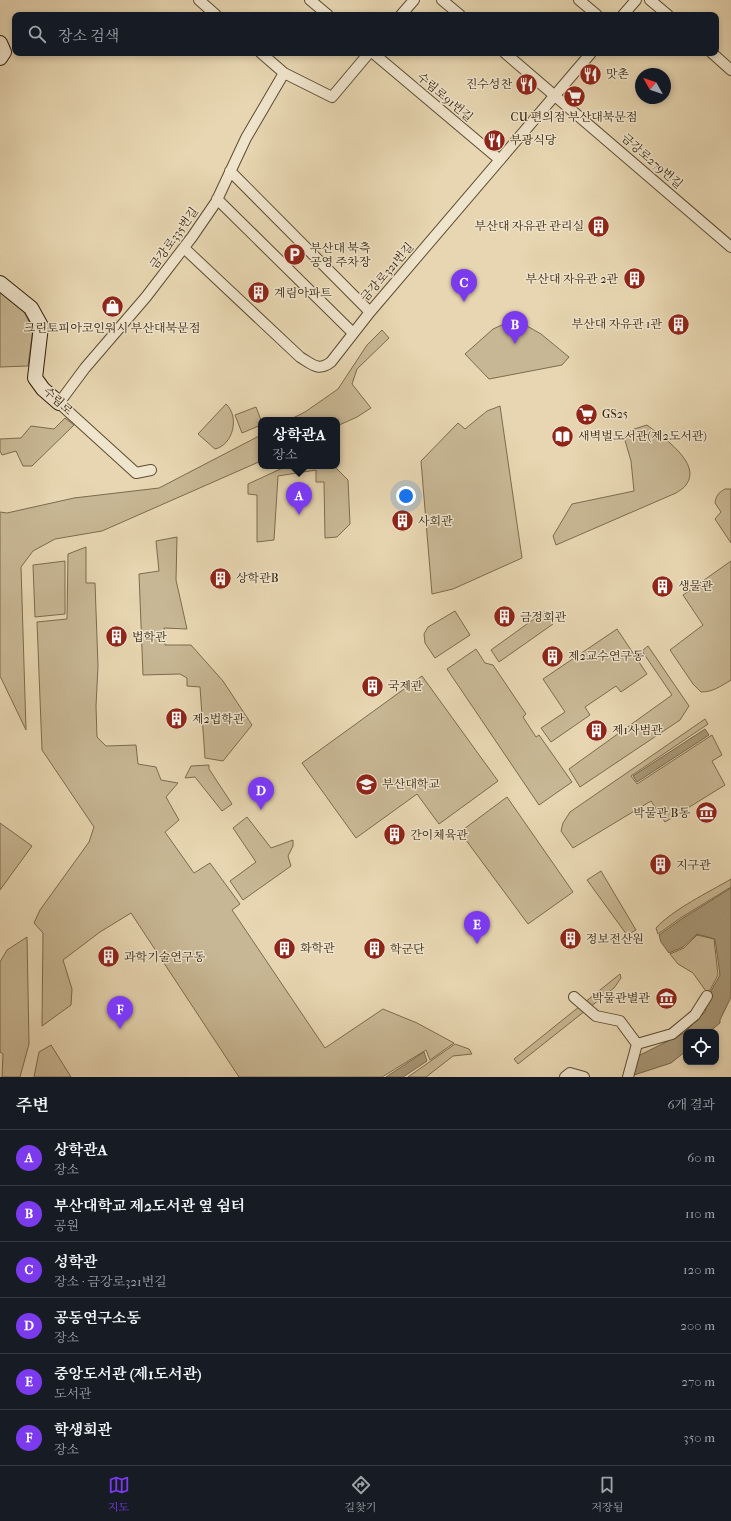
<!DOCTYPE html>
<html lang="ko">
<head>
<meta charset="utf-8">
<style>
	:root { --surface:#171b24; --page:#20242c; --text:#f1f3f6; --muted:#9ea1a6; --line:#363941; --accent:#7c3aed }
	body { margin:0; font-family:"IM FELL French Canon","Noto Serif KR",serif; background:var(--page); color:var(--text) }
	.controls { position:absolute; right:12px; bottom:12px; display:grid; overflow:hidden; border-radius:8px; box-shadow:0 2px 6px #0003 }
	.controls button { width:36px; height:36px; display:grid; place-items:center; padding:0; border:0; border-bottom:1px solid var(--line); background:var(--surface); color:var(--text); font:20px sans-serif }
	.compass { position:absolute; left:635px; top:68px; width:36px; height:36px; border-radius:50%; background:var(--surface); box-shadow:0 2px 6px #0003; rotate:310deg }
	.you { position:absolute; left:406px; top:496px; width:14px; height:14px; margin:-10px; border:3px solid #fff; border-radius:50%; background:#1a73e8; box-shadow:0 0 0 6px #1a73e833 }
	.badge { display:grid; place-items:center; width:26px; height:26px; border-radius:50%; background:var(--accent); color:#fff; font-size:13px; font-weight:700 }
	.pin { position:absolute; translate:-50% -33px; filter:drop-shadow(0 1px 2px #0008) }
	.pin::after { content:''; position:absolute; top:21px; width:14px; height:12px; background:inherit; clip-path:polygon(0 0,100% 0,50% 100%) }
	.popup { position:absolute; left:258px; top:417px; width:82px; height:52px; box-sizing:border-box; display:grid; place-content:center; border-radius:8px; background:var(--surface); filter:drop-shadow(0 1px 3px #0005); font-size:13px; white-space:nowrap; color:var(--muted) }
	.popup b { font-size:15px; color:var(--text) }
	.popup::after { content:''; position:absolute; left:50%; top:100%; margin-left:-8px; border:8px solid transparent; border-top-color:var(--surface) }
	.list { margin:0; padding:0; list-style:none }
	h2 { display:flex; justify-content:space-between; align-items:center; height:52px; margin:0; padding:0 16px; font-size:17px }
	h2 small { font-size:13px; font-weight:400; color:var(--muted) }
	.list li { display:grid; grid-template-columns:26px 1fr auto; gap:12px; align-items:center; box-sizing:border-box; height:56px; padding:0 16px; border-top:1px solid var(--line) }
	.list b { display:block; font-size:15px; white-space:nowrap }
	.list p { margin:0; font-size:13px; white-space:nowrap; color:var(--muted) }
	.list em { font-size:13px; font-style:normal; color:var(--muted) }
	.icon { flex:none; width:22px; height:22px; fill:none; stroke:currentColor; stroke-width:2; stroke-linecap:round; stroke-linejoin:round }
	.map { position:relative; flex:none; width:731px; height:1077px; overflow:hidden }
	.search { position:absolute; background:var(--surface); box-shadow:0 2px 6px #0003; left:12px; right:12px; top:12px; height:44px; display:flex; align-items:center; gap:10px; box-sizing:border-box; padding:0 14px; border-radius:8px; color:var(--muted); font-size:15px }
	.sheet { height:388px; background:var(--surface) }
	nav { display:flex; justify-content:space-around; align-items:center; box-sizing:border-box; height:56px; border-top:1px solid var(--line); background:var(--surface); font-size:11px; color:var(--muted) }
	nav a { display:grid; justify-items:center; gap:2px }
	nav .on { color:var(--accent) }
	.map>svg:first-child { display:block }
</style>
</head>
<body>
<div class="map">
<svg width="731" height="1077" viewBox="0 0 731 1077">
	<rect width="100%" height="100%" fill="#e7d6b1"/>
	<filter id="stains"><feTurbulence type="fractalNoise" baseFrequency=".005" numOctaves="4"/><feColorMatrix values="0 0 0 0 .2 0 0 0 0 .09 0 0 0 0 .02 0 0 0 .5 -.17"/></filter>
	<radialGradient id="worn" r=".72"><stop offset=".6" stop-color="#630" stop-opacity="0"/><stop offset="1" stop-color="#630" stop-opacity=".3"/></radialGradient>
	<!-- green -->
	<path fill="#c8b794" stroke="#7c6b4e" d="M0,292L24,312L33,329L28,366L0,367Z
		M514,324L527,326L541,334L569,357L562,365L489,379L465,354L493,329L502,325Z
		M382,330L389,338L357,369L352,384L371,408L357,417L337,426V420H289L305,412L338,389L367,345Z
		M226,404C240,417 233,445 215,449L198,434Z
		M500,406L522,558L453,589L432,594L421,461L458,423L465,429L487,411Z
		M256,407L261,420V425L242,433L235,415Z
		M65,418L74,425L32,466H23L16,451L2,455L0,451V439L21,438L31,426L54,429Z
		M647,425C661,436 703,463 686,485C684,488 679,491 676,493L556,545L553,536L572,504L634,491L631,461L624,437L631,430Z
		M261,435V461L102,531L55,539L33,551L21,567L26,730L0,676V512L7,513L74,498L159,488Z
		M287,466H334L348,480L350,524L337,537L325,538L324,482H316V470L278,476L274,540L257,542V495L248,494V484Z
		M725,489H731V543L715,519L721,512L715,503C716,496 718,493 725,489Z
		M177,537L176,580L187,629L164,628L165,645H191L223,681L252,725L223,761L205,758L200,687L187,686V678L180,674L143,675L139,574L159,571L156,541Z
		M86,547V583H95L98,666L96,706L97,737L106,746L136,745L138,764L156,767L161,780L178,783L166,797L179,820L165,832L194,873L210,863L240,904L232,910L325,1048L383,1009L417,1023L454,1043L430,1060L426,1050L382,1077H239L131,913L100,932L63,960L72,989L71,1005L42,1026L43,933L34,923L40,910L89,842L94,827L42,750L37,622L67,619L68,554Z
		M65,561V614L35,617L33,565Z
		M731,561V680C721,686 713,692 701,692L693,684L670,650L703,625L683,595Z
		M455,611L470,635L435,658L425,643L424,634L428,627Z
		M545,611L553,624L499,662L491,650Z
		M617,629L647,674L621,692L616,686L585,707L590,715L551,742L541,728L565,712L543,679Z
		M648,646L689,706L680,720L580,787L569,769L672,695L642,651Z
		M476,649L485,663L493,665L526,714L523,717L536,737L539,735L572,782L539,805L447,669Z
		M422,676L498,781L439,824L417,794L356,838L302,763Z
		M705,719L708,724L631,776L637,784L712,735L722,755L712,761L725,785L665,822L651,801L573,848L561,831L563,823L570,812Z
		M209,765V769L232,804L222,811L195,777L185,778L191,766Z
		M507,797L573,892L528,924L460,832Z
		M247,817L271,848L293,840V846L288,856L291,866L243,900L230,881L256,862L233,828Z
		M0,823L32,846L0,890Z
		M601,871L636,930L627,935L587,880Z
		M731,879V887L682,917L658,934L656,928C672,910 709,892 731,879Z
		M697,935L714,939L718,975L708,994L693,973L678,964L670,954L684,948Z
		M27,937L29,1044L20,1077H2L3,1054L0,1052V962L7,950Z
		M620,974L621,978L614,988L518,1064L514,1059Z
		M455,1044L469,1049L472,1054L453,1056L426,1077H408Z
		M51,1045L71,1077H34L39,1052Z"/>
	<!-- water -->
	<path fill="#a89878" stroke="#78684b" d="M705,729L709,735L637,782L633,776Z
		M731,888V997L720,1020V1023L709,1032H686V1051L671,1063L631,1076L638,1056L684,1033L705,1012L711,991L720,975L715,939L697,934L683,947L669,953L661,942L659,935L683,918Z
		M424,1052L427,1061L403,1077H386Z"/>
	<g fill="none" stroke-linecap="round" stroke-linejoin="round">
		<defs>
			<path id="street" d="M199,0L216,15
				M310,0L328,15
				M442,0L460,15
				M579,0L597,15
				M650,0L668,15
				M401,15L414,0
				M623,15L636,0
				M261,53L284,73L332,97L369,53
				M373,53L500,160
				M505,53L731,247
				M712,53L731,70
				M230,171L370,312
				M217,199L353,333
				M184,248L300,357C312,364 318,372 331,362L370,312L591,53
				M151,470L136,473L59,403L85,368L146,297L192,237L216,202L246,138L284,73
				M574,997L596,1016L620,1021L637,1044
				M637,1044L672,1034L695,1015L707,996
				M565,1077L570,1073L584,1077
				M628,1077L637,1044"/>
			<path id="secondary" d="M0,43L4,52L0,58
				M0,283L31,308L41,326L35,378L43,389L59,403"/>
		</defs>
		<!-- street casing -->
		<use href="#street" stroke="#5d4d32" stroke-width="12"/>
		<!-- secondary casing -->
		<use href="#secondary" stroke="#2f1f08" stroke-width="16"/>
		<!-- street -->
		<use href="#street" stroke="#efe4cc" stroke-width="10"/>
		<!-- secondary -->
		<use href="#secondary" stroke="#efe4cc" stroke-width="14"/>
	</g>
	<!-- icons -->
	<defs>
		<symbol id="restaurant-disc" viewBox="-11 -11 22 22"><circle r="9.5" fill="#8f2418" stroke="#efe4cc"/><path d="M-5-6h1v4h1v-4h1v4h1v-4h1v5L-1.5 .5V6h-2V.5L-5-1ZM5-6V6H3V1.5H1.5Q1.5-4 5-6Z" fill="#fff"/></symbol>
		<symbol id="supermarket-disc" viewBox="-11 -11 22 22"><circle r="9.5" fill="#8f2418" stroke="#efe4cc"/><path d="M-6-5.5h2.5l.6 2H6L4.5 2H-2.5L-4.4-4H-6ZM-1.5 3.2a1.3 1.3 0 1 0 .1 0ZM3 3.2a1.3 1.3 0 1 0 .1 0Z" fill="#fff"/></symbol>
		<symbol id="building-disc" viewBox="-11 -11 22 22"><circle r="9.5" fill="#8f2418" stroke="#efe4cc"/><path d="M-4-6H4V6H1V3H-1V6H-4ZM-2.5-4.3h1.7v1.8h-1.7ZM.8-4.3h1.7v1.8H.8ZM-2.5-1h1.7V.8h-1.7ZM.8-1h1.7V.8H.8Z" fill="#fff"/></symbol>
		<symbol id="parking-disc" viewBox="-11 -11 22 22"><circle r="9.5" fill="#8f2418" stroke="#efe4cc"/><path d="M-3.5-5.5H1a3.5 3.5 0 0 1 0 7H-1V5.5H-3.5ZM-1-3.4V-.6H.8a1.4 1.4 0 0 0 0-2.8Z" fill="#fff"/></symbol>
		<symbol id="shop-disc" viewBox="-11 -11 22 22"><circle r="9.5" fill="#8f2418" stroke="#efe4cc"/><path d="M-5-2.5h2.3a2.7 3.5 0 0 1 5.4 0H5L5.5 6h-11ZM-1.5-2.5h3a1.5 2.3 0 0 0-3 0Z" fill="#fff"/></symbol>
		<symbol id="library-disc" viewBox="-11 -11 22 22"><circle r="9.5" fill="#8f2418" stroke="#efe4cc"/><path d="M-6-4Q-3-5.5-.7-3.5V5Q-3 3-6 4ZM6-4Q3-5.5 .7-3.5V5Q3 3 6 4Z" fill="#fff"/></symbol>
		<symbol id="university-disc" viewBox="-11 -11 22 22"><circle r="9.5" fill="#8f2418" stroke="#efe4cc"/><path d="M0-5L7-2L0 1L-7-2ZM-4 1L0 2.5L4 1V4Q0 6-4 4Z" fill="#fff"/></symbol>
		<symbol id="museum-disc" viewBox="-11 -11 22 22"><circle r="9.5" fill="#8f2418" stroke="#efe4cc"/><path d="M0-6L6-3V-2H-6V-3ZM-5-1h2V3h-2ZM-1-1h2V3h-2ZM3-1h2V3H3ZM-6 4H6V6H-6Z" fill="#fff"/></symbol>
	</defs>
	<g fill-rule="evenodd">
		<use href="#restaurant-disc" x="578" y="62" width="25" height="25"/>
		<use href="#restaurant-disc" x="514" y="72" width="25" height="25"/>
		<use href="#supermarket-disc" x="562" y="84" width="25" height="25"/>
		<use href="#restaurant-disc" x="482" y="128" width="25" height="25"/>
		<use href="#building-disc" x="586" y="214" width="25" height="25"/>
		<use href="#parking-disc" x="282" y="242" width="25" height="25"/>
		<use href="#building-disc" x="622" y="266" width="25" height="25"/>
		<use href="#building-disc" x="246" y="280" width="25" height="25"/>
		<use href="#shop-disc" x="100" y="294" width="25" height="25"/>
		<use href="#building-disc" x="666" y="312" width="25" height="25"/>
		<use href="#supermarket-disc" x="574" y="402" width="25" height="25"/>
		<use href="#library-disc" x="550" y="424" width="25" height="25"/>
		<use href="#building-disc" x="390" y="508" width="25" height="25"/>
		<use href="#building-disc" x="208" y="566" width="25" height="25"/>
		<use href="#building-disc" x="650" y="574" width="25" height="25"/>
		<use href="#building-disc" x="492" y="604" width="25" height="25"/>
		<use href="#building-disc" x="104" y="624" width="25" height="25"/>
		<use href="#building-disc" x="540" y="644" width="25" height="25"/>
		<use href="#building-disc" x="360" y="674" width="25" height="25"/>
		<use href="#building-disc" x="164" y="706" width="25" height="25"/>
		<use href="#building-disc" x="584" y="718" width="25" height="25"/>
		<use href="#university-disc" x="354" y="772" width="25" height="25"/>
		<use href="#museum-disc" x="694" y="800" width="25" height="25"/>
		<use href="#building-disc" x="382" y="822" width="25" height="25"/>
		<use href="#building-disc" x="648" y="852" width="25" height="25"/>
		<use href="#building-disc" x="558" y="926" width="25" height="25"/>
		<use href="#building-disc" x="272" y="936" width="25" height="25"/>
		<use href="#building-disc" x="362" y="936" width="25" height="25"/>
		<use href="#building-disc" x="96" y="944" width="25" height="25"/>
		<use href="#museum-disc" x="654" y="986" width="25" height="25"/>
	</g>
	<g text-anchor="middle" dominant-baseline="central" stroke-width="3" stroke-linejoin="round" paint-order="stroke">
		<!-- poi labels -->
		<g font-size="12" fill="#2f1f08" stroke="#efe4cc" text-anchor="start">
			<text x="606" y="74">맛촌</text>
			<text x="512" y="84" text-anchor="end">진수성찬</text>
			<text x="574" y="117" text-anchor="middle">CU 편의점 부산대북문점</text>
			<text x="510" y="140">부광식당</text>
			<text x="584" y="226" text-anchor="end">부산대 자유관 관리실</text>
			<text x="310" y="248">부산대 북측<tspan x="310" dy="14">공영 주차장</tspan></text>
			<text x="618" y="279" text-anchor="end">부산대 자유관 2관</text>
			<text x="274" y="293">계림아파트</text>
			<text x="662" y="324" text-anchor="end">부산대 자유관 1관</text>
			<text x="112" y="328" text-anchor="middle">크린토피아코인워시 부산대북문점</text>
			<text x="602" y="414">GS25</text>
			<text x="578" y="436">새벽벌도서관(제2도서관)</text>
			<text x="418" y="521">사회관</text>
			<text x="236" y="578">상학관B</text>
			<text x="678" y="586">생물관</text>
			<text x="520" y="617">금정회관</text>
			<text x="132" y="637">법학관</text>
			<text x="568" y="656">제2교수연구동</text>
			<text x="388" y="686">국제관</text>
			<text x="192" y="719">제2법학관</text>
			<text x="612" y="730">제1사범관</text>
			<text x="382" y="784">부산대학교</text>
			<text x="690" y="813" text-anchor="end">박물관 B동</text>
			<text x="410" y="835">간이체육관</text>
			<text x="676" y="865">지구관</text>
			<text x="586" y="939">정보전산원</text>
			<text x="300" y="948">화학관</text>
			<text x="390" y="949">학군단</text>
			<text x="124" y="957">과학기술연구동</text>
			<text x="650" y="998" text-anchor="end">박물관별관</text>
		</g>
		<!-- street labels -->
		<g font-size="12" fill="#2f1f08" stroke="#efe4cc">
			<text transform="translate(445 97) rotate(40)">수림로91번길</text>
			<text transform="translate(652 161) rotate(41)">금강로279번길</text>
			<text transform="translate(174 238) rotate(-54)">금강로335번길</text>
			<text transform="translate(387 272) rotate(-49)">금강로321번길</text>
			<text transform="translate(58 401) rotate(42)">수림로</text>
		</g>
	</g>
	<rect width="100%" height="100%" filter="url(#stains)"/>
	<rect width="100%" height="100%" fill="url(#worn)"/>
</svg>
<div class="controls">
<button><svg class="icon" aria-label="locate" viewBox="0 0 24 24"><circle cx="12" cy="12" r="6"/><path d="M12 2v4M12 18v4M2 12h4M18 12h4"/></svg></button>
</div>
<svg class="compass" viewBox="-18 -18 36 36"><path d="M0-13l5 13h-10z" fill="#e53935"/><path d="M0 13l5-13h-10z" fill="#9ea1a6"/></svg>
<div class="you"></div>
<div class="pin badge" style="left:299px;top:515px">A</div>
<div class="popup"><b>상학관A</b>장소</div>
<div class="pin badge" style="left:515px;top:344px">B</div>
<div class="pin badge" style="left:464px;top:302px">C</div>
<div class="pin badge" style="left:261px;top:810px">D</div>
<div class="pin badge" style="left:477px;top:944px">E</div>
<div class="pin badge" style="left:120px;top:1029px">F</div>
<div class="search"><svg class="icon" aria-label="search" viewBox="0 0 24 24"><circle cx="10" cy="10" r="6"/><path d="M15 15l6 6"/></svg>장소 검색</div>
</div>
<section class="sheet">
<h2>주변<small>6개 결과</small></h2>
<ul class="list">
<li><span class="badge">A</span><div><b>상학관A</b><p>장소</p></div><em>60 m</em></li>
<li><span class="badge">B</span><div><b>부산대학교 제2도서관 옆 쉼터</b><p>공원</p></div><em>110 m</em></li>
<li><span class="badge">C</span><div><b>성학관</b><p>장소 · 금강로321번길</p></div><em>120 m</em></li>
<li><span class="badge">D</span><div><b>공동연구소동</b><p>장소</p></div><em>200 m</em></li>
<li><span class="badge">E</span><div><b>중앙도서관 (제1도서관)</b><p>도서관</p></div><em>270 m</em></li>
<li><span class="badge">F</span><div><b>학생회관</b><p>장소</p></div><em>350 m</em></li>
</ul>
</section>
<nav>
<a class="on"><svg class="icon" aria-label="map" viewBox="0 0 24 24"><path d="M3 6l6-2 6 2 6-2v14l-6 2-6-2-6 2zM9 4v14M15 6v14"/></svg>지도</a>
<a><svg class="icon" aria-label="directions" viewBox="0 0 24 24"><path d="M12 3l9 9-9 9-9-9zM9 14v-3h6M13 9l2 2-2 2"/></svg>길찾기</a>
<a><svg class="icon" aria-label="saved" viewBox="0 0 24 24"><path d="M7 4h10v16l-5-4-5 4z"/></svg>저장됨</a>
</nav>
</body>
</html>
